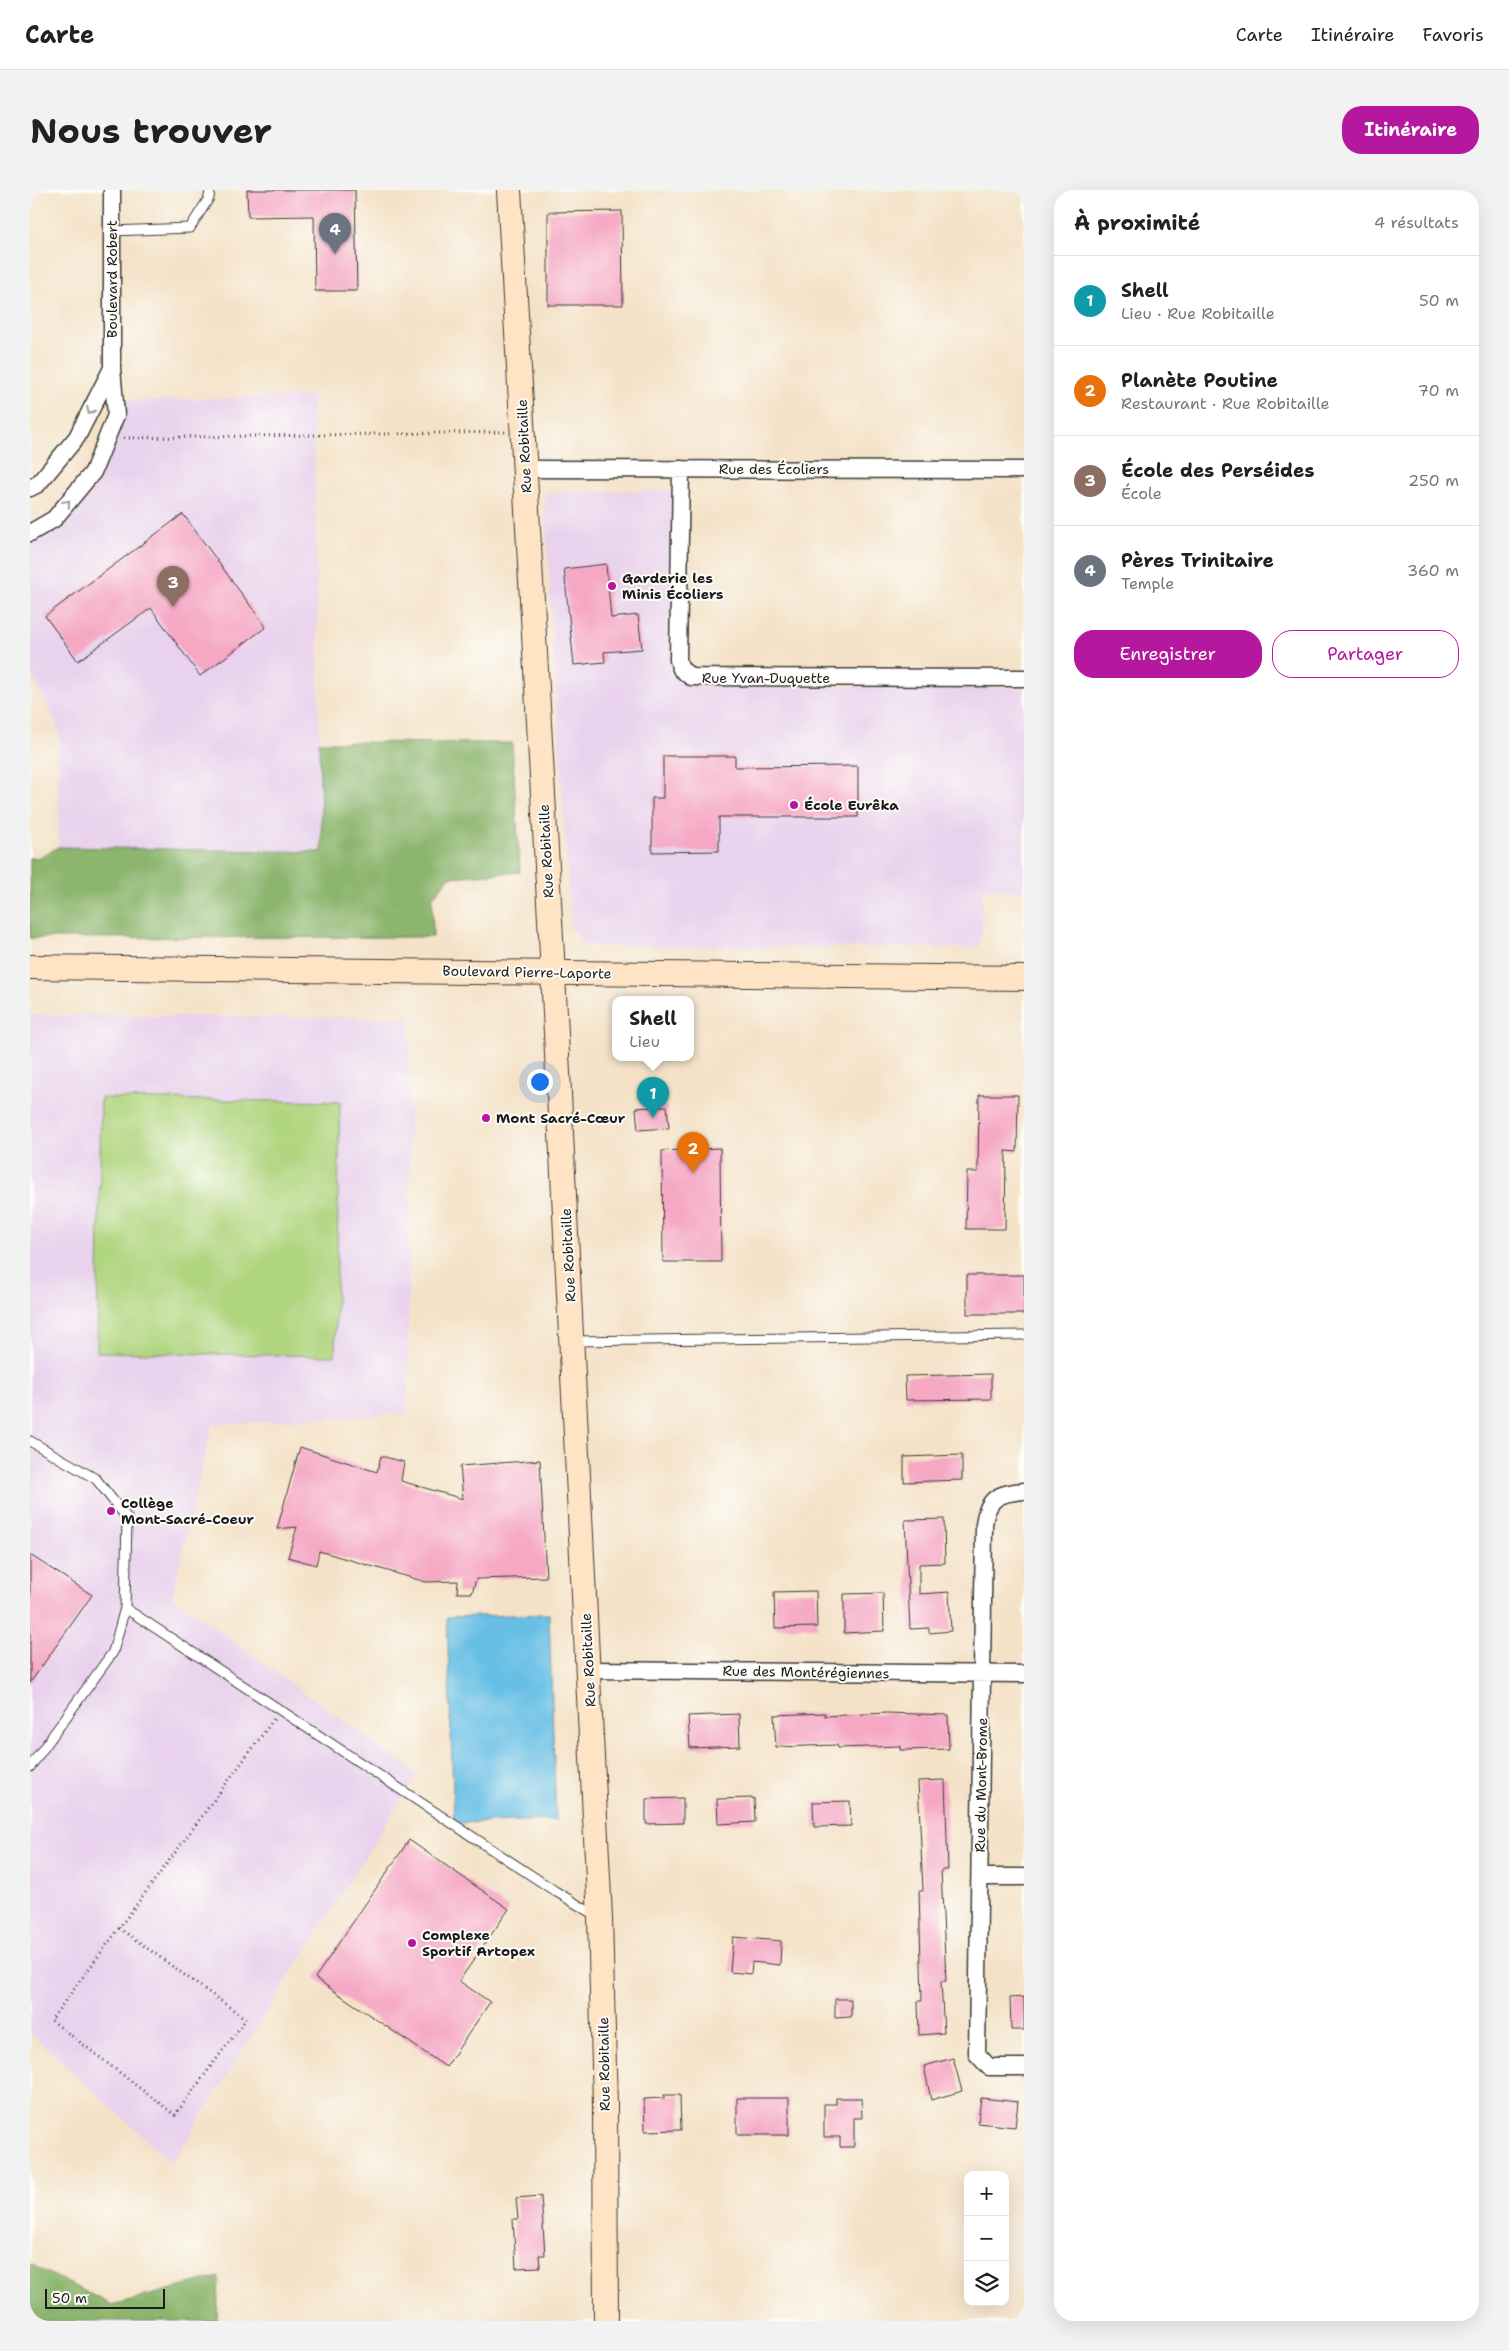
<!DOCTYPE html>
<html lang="fr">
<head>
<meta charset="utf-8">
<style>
	:root { --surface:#fff; --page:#f2f2f2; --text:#202124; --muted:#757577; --line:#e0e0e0; --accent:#b5179e }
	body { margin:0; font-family:"Shantell Sans",sans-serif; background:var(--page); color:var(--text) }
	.controls { position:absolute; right:15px; bottom:15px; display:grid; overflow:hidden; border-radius:10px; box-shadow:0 5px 20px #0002 }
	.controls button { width:45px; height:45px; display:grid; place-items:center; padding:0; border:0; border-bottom:1px solid var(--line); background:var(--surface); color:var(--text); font:25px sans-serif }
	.scale { position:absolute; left:15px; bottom:12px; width:120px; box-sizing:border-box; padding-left:5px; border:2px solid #1c1c1c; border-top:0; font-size:14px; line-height:18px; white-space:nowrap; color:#1c1c1c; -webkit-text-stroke:4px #fdfcf7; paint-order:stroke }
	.you { position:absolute; left:509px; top:891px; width:18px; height:18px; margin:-12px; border:4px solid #fff; border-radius:50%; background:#1a73e8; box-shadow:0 0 0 8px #1a73e833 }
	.badge { display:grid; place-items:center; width:32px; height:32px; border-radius:50%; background:var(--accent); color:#fff; font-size:16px; font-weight:700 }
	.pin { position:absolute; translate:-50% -41px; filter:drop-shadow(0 1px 2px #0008) }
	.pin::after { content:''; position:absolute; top:26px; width:18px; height:15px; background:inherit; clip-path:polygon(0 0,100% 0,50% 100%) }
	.popup { position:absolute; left:582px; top:806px; width:82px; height:65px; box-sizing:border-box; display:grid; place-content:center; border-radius:10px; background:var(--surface); filter:drop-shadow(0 1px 4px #0005); font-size:16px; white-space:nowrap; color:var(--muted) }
	.popup b { font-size:19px; color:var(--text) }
	.popup::after { content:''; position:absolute; left:50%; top:100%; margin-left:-10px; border:10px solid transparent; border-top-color:var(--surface) }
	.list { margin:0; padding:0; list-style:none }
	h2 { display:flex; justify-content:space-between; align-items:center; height:65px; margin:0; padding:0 20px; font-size:21px }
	h2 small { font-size:16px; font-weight:400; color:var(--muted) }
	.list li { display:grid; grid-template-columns:32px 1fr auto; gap:15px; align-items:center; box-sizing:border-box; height:90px; padding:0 20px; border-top:1px solid var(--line) }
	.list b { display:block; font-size:19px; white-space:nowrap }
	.list p { margin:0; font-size:16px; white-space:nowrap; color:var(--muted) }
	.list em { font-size:16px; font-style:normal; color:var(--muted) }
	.actions { display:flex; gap:10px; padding:15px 20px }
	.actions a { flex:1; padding:11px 0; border:1px solid var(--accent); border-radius:20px; text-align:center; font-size:18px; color:var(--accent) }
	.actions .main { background:var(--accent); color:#fff }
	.icon { flex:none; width:28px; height:28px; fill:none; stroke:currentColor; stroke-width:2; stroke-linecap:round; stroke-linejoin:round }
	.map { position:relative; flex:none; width:994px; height:2131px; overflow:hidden; border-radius:20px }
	header { display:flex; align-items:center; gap:30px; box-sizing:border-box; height:70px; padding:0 25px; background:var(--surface); border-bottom:1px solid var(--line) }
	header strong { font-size:24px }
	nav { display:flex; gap:28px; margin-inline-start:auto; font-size:18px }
	.intro { display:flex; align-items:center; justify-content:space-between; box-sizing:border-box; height:120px; padding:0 30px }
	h1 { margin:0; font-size:35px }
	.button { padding:12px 22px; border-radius:20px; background:var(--accent); color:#fff; font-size:18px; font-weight:700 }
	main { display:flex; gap:30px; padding:0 30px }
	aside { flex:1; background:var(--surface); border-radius:20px; box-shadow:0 5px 20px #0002 }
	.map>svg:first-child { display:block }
</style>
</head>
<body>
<header>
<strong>Carte</strong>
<nav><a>Carte</a><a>Itinéraire</a><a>Favoris</a></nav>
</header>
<div class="intro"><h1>Nous trouver</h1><a class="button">Itinéraire</a></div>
<main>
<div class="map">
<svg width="994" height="2131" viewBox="0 0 994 2131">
	<rect width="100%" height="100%" fill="#fdfcf7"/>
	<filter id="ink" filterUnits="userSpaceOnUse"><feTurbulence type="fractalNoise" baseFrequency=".02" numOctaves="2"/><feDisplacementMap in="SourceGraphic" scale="10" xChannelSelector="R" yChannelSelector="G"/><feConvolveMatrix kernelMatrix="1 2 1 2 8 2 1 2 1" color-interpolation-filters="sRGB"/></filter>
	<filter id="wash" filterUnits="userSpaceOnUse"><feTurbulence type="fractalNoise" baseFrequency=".0096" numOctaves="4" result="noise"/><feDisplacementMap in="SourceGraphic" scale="20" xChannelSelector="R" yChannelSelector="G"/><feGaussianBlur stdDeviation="1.12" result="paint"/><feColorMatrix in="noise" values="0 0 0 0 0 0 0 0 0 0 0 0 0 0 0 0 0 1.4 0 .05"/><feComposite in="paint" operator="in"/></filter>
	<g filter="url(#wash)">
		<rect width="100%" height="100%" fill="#f4e2c8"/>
		<!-- built -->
		<path fill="#e9d2ed" d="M283,206L292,662L28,657L29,538L0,482V351L31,331L79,263L95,211Z
			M642,300L646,488L663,495L994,498V701L952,699V739L949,758L555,756L541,737L514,303Z
			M0,825L380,828L378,1223L182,1235L142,1407L387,1584L142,1973L0,1843Z"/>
		<!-- green -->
		<path fill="#b0d57f" stroke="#66784e" d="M71,908L310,912L305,1166L67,1162Z"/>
		<!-- forest -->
		<path fill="#8cb66e" stroke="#546945" d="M289,552L482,553L490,682L419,687L402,708L403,747L0,748V668H10L28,657L292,662Z
			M0,2074L82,2115L189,2087L187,2131H0Z"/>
		<!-- water -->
		<path fill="#68bfe5" stroke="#426e80" d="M519,1424L526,1630L424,1633L417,1427Z"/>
		<g id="blocks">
			<!-- building -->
			<path fill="#f5a7c4" d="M217,0H325L327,101H285L284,26L218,27Z
				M592,21L593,115H518V22Z
				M153,324L236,437L170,486L121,418L48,471L15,426Z
				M576,374L581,428L608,425L612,459L574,462L575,472L544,475L534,379Z
				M633,566H705V577L828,576V627H689V661L622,662V608H633Z
				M949,905H988L987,962L976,961L975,1039H936L937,982H948Z
				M637,916L639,938L608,940L606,918Z
				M690,958L691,1072H633L632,961Z
				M937,1085H994V1124H937Z
				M961,1184V1209L876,1210L875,1186Z
				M270,1257L347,1282L351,1266L374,1272L371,1291L433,1309L430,1276L510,1270L516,1387L446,1389L442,1403H427L428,1391L396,1392L289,1361L286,1375L258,1367L267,1337L247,1339Z
				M932,1265V1290L874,1292V1267Z
				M914,1329L915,1373L889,1374V1404L919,1402L921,1441L899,1443V1438L880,1439L875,1330Z
				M0,1365L62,1405L0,1493Z
				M786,1401L787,1437L745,1438L744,1402Z
				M853,1403L854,1441L814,1443V1404Z
				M795,1523V1526L857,1523L918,1525L919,1559L870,1560V1556L808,1558L807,1555L746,1557L744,1525Z
				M709,1524L710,1556L660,1558L658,1526Z
				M915,1590L918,1680H911L916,1791H911L914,1843L889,1845L888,1811H892L889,1701H893L888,1591Z
				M653,1608V1633L616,1634V1609Z
				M724,1608L725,1632L688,1634L687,1609Z
				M820,1611L821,1636L784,1637L783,1612Z
				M379,1650L479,1719L429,1791L460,1812L416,1877L285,1788Z
				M703,1747L751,1751L750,1775L722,1772L721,1784L700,1782Z
				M994,1807V1840H981L980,1808Z
				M805,1809H821V1827L805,1828Z
				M923,1868L932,1901L901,1910L894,1876Z
				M634,1905H650L651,1940L615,1941L614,1909L634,1908Z
				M707,1908H759V1945H707Z
				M806,1908H831L832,1928H824V1957H810V1947H794V1914H806Z
				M951,1908L988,1912L985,1937L948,1933Z
				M511,2006L515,2065H509L510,2077L486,2078L483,2029H488L486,2008Z"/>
		</g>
	</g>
	<g filter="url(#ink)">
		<use href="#blocks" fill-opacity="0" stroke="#3c3a36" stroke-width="1"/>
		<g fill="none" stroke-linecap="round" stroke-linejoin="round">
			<defs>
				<path id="lane" d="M82,41L160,38L179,8L180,0
					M542,1151L994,1145
					M0,1251L66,1289L97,1328L95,1418L83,1462L0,1577
					M95,1418L525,1701L568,1727"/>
				<path id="street" d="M495,279L994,280
					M651,279L648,470L651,479L661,487L994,488
					M0,298L8,294L47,247L82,178
					M0,343L24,329L63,282L86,225L82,178V0
					M994,1301C968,1303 957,1308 954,1335L947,1864L959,1877H994
					M558,1480L994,1484
					M950,1687H994"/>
				<path id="secondary" d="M479,0L523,783L570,1728L575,1914L576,2131
					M0,777L994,788"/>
			</defs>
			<!-- lane casing -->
			<use href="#lane" stroke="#3c3a36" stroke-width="11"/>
			<!-- street casing -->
			<use href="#street" stroke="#3c3a36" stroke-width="19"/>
			<!-- secondary casing -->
			<use href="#secondary" stroke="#3c3a36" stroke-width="26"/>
			<!-- path -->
			<path stroke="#3c3a36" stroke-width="3" stroke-dasharray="1 4" stroke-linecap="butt" d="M94,248L475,242
				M89,1738L216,1829L145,1925L21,1830L244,1529"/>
			<!-- lane -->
			<use href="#lane" stroke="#fff" stroke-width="9"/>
			<!-- street -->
			<use href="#street" stroke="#fff" stroke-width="16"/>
			<!-- secondary -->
			<use href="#secondary" stroke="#fee4c5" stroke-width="24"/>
		</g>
		<!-- one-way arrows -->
		<defs><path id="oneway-chevron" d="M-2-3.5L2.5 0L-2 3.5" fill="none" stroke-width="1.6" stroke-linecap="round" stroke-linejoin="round" transform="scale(1.25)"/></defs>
		<g stroke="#999">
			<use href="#oneway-chevron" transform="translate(60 221) rotate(117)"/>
			<use href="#oneway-chevron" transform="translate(37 313) rotate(-50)"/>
		</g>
	</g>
	<!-- markers -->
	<g fill="#b5179e" stroke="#fdfcf7" stroke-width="2">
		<circle cx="582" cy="396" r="5"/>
		<circle cx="764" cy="615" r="5"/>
		<circle cx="456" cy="928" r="5"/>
		<circle cx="81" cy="1321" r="5"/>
		<circle cx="382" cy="1753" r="5"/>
	</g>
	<g text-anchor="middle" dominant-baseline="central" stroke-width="4" stroke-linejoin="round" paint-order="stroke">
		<!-- street labels -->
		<g font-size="14" fill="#1c1c1c" stroke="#fdfcf7">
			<text transform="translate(82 89) rotate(-90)">Boulevard Robert</text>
			<text transform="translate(494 256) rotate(-93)">Rue Robitaille</text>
			<text x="744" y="279">Rue des Écoliers</text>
			<text x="736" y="488">Rue Yvan-Duquette</text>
			<text transform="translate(516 661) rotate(-93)">Rue Robitaille</text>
			<text transform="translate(497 782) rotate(1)">Boulevard Pierre-Laporte</text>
			<text transform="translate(538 1065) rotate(-93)">Rue Robitaille</text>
			<text transform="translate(558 1470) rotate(-93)">Rue Robitaille</text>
			<text transform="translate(776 1482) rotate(1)">Rue des Montérégiennes</text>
			<text transform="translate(951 1595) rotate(-89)">Rue du Mont-Brome</text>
			<text transform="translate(574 1874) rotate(-91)">Rue Robitaille</text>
		</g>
		<!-- poi labels -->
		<g font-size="14" font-weight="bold" fill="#1c1c1c" stroke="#fdfcf7" text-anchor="start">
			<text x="592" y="388">Garderie les<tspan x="592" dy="16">Minis Écoliers</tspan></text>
			<text x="774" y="615">École Eurêka</text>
			<text x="466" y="928">Mont Sacré-Cœur</text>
			<text x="91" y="1313">Collège<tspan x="91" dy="16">Mont-Sacré-Coeur</tspan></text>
			<text x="392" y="1745">Complexe<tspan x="392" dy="16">Sportif Artopex</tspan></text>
		</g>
	</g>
</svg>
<div class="controls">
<button>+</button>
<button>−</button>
<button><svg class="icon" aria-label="layers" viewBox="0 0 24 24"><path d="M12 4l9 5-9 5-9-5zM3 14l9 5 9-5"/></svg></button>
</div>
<div class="scale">50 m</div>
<div class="you"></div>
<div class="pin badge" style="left:623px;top:928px;background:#0f9aa8">1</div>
<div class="popup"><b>Shell</b>Lieu</div>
<div class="pin badge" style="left:663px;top:983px;background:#e8710a">2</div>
<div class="pin badge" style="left:143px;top:417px;background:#8d6e63">3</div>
<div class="pin badge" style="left:305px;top:64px;background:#6b7280">4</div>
</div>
<aside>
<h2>À proximité<small>4 résultats</small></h2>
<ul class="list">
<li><span class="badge" style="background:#0f9aa8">1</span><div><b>Shell</b><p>Lieu · Rue Robitaille</p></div><em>50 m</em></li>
<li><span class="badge" style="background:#e8710a">2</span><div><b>Planète Poutine</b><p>Restaurant · Rue Robitaille</p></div><em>70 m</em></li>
<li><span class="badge" style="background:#8d6e63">3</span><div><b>École des Perséides</b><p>École</p></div><em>250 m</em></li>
<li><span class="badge" style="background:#6b7280">4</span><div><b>Pères Trinitaire</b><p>Temple</p></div><em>360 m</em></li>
</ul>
<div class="actions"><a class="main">Enregistrer</a><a>Partager</a></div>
</aside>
</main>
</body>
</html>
